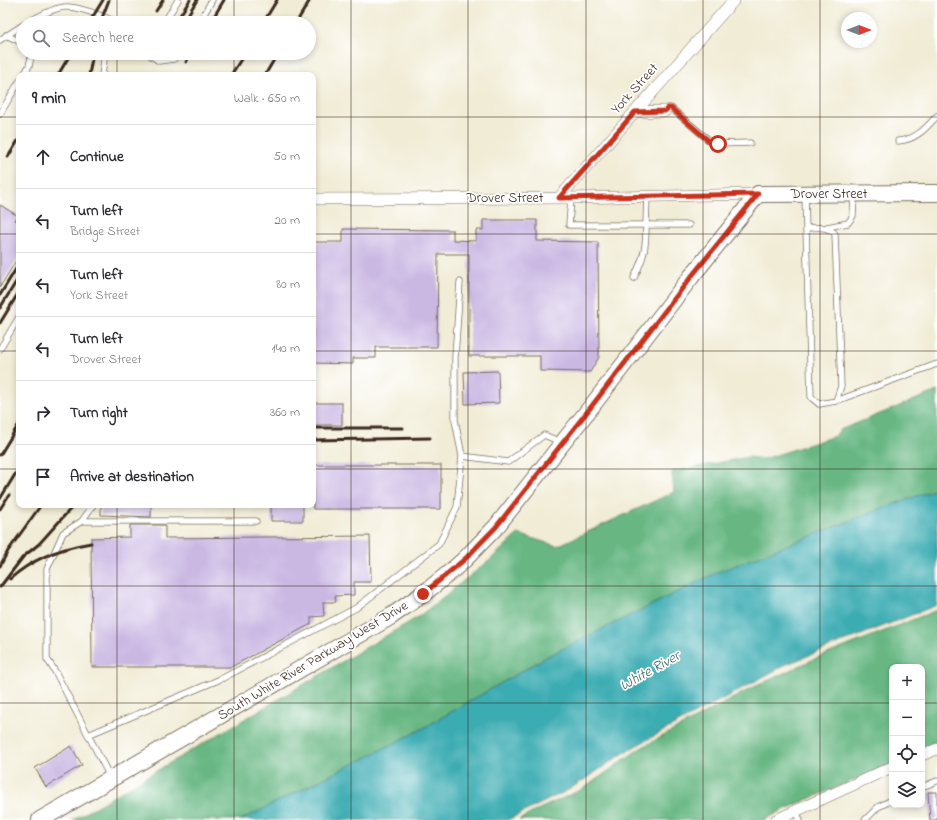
<!DOCTYPE html>
<html lang="en">
<head>
<meta charset="utf-8">
<style>
	:root { --surface:#fff; --page:#f7f7f7; --text:#2b2b33; --muted:#7c7c81; --line:#e1e1e2 }
	body { margin:0; font-family:"Indie Flower",sans-serif; background:var(--page); color:var(--text) }
	.controls { position:absolute; right:12px; bottom:12px; display:grid; overflow:hidden; border-radius:8px; box-shadow:0 2px 6px #0003 }
	.controls button { width:36px; height:36px; display:grid; place-items:center; padding:0; border:0; border-bottom:1px solid var(--line); background:var(--surface); color:var(--text); font:20px sans-serif }
	.compass { position:absolute; left:841px; top:12px; width:36px; height:36px; border-radius:50%; background:var(--surface); box-shadow:0 2px 6px #0003; rotate:90deg }
	.stop { position:absolute; width:12px; height:12px; margin:-9px; border:3px solid #c8321e; border-radius:50%; background:#fff }
	.stop.end { background:#c8321e; border-color:#fff; box-shadow:0 1px 4px #0008 }
	.list { margin:0; padding:0; list-style:none }
	h2 { display:flex; justify-content:space-between; align-items:center; height:52px; margin:0; padding:0 16px; font-size:17px }
	h2 small { font-size:13px; font-weight:400; color:var(--muted) }
	.list li { display:grid; grid-template-columns:26px 1fr auto; gap:12px; align-items:center; box-sizing:border-box; height:64px; padding:0 16px; border-top:1px solid var(--line) }
	.list b { display:block; font-size:15px; white-space:nowrap }
	.list p { margin:0; font-size:13px; white-space:nowrap; color:var(--muted) }
	.list em { font-size:13px; font-style:normal; color:var(--muted) }
	.icon { flex:none; width:22px; height:22px; fill:none; stroke:currentColor; stroke-width:2; stroke-linecap:round; stroke-linejoin:round }
	.map { position:relative; flex:none; width:937px; height:820px; overflow:hidden }
	.search { position:absolute; background:var(--surface); box-shadow:0 2px 6px #0003; left:16px; top:16px; width:300px; height:44px; display:flex; align-items:center; gap:10px; box-sizing:border-box; padding:0 14px; border-radius:22px; color:var(--muted); font-size:15px }
	.panel { position:absolute; background:var(--surface); box-shadow:0 2px 6px #0003; left:16px; top:72px; width:300px; height:436px; border-radius:8px }
	.map>svg:first-child { display:block }
</style>
</head>
<body>
<div class="map">
<svg width="937" height="820" viewBox="0 0 937 820">
	<rect width="100%" height="100%" fill="#fff"/>
	<filter id="ink" filterUnits="userSpaceOnUse"><feTurbulence type="fractalNoise" baseFrequency=".025" numOctaves="2"/><feDisplacementMap in="SourceGraphic" scale="8" xChannelSelector="R" yChannelSelector="G"/><feConvolveMatrix kernelMatrix="1 2 1 2 8 2 1 2 1" color-interpolation-filters="sRGB"/></filter>
	<filter id="wash" filterUnits="userSpaceOnUse"><feTurbulence type="fractalNoise" baseFrequency=".012" numOctaves="4" result="noise"/><feDisplacementMap in="SourceGraphic" scale="16" xChannelSelector="R" yChannelSelector="G"/><feGaussianBlur stdDeviation="0.9" result="paint"/><feColorMatrix in="noise" values="0 0 0 0 0 0 0 0 0 0 0 0 0 0 0 0 0 1.4 0 .05"/><feComposite in="paint" operator="in"/></filter>
	<g filter="url(#wash)">
		<rect width="100%" height="100%" fill="#f1ecd5"/>
		<!-- forest -->
		<path fill="#67b783" stroke="#517050" d="M937,391V489L883,508L718,572L548,656L420,730L241,820H73L418,617L490,560L518,534L557,546L674,492L672,472L748,457L764,459L835,436L840,430Z
			M937,610V745L922,752V667H892V764L783,810L764,820H519L539,809L583,789L639,749L752,688L812,660Z"/>
		<!-- water -->
		<path fill="#3aacb2" stroke="#3a6b68" d="M937,489V605L787,664L630,749L570,789L508,820H241L420,730L548,656L718,572L883,508Z"/>
		<g id="blocks">
			<!-- building -->
			<path fill="#cab8e3" d="M0,205L18,216L15,220L19,222V256L0,287Z
				M483,220H537V241L598,242L599,357L590,372L540,371V356H469V254H438L437,347H376V358H353V364L313,363V242H343V229L453,230V240L476,241V230H483Z
				M498,371L499,403L465,404L464,372Z
				M313,403H342V425H313Z
				M313,465H441V509H313Z
				M101,505H151V517L101,515Z
				M271,505H303V521H271Z
				M130,525H165V538L370,536L371,582H354V595L335,596L336,602H323L324,616L311,617V624L231,667H92L91,538L130,537Z
				M71,746L82,765L46,787L35,768Z
				M928,792H937V820H930Z"/>
		</g>
	</g>
	<g filter="url(#ink)">
		<use href="#blocks" fill-opacity="0" stroke="#7b6e5e" stroke-width="1"/>
		<g fill="none" stroke-linecap="round" stroke-linejoin="round">
			<defs>
				<path id="lane" d="M27,23C37,17 56,6 68,7C82,8 105,17 118,23
					M164,23L178,0
					M199,23L212,0
					M6,35L23,43
					M0,40L23,25
					M147,53L159,61L174,59L179,53
					M24,75L29,66L32,53
					M102,75L105,53
					M665,111L668,108H671L710,141L718,144L750,143
					M0,114L19,82
					M898,141C916,140 926,128 937,116
					M805,196L811,397L819,404L836,401L937,364
					M571,198L569,225H646L647,196
					M827,227L848,223L853,216L854,195
					M806,228C816,228 828,225 835,234L841,386L836,401
					M634,278C644,257 646,249 646,225H689
					M460,282L455,357V420L462,456
					M0,349L19,317
					M93,505L82,521L63,533L47,569V659L56,673L110,777
					M82,521H256
					M88,735L223,678L356,608L439,544L457,507L462,456L508,462L544,435L561,442
					M922,787L937,781
					M796,811L800,820
					M865,820L878,807L892,800"/>
				<path id="street" d="M635,112L665,111
					M559,198L734,0
					M313,199L571,198L758,194
					M922,755L937,749
					M776,820L892,767"/>
				<path id="secondary" d="M40,820L390,617L423,594L448,574L465,559L496,527L591,407L691,277L758,194L937,193"/>
			</defs>
			<!-- lane casing -->
			<use href="#lane" stroke="#7b6e5e" stroke-width="7"/>
			<!-- street casing -->
			<use href="#street" stroke="#7b6e5e" stroke-width="12"/>
			<!-- secondary casing -->
			<use href="#secondary" stroke="#7b6e5e" stroke-width="18"/>
			<!-- lane -->
			<use href="#lane" stroke="#fff" stroke-width="5.5"/>
			<!-- street -->
			<use href="#street" stroke="#fff" stroke-width="11"/>
			<!-- secondary -->
			<use href="#secondary" stroke="#fff" stroke-width="16"/>
			<!-- rail -->
			<path stroke="#3b2a1e" stroke-width="3" d="M156,11L163,0
				M89,23L103,0
				M100,23L109,0
				M175,23L190,0
				M183,23L197,0
				M210,23L224,0
				M263,23L277,0
				M296,23L310,0
				M186,62L192,53
				M58,75L71,53
				M89,75L93,53
				M231,75L245,53
				M265,75L278,53
				M8,157L19,139
				M0,295L19,264
				M0,308L19,277
				M0,323L19,292
				M313,428H403
				M313,440L430,438
				M0,455L19,424
				M0,499L19,468
				M0,509L9,495
				M0,566L8,551L41,505
				M10,579C32,559 61,548 91,543
				M0,587L23,557L39,544L74,505"/>
		</g>
	</g>
	<g fill="none" stroke-linecap="round" stroke-linejoin="round" filter="url(#ink)">
		<!-- route -->
		<path stroke="#c8321e" stroke-width="5" d="M423,594L465,559L496,527L591,407L691,277L758,194L559,198L635,112L665,111L668,108H671L710,142L718,144"/>
	</g>
	<!-- grid -->
	<path fill="none" stroke="#3b2a1e" stroke-width="1" stroke-opacity="0.55" d="M117,0V23M234,0V23M351,0V820M468,0V820M586,0V820M703,0V820M820,0V820M117,53V75M234,53V75M0,117H19M313,117H937M0,234H19M313,234H937M0,351H19M313,351H937M0,469H19M313,469H937M117,505V820M234,505V820M0,586H937M0,703H892M922,703H937"/>
	<g text-anchor="middle" dominant-baseline="central" stroke-width="3.5" stroke-linejoin="round" paint-order="stroke">
		<!-- street labels -->
		<g font-size="14" fill="#3b2a1e" stroke="#fff">
			<text transform="translate(635 89) rotate(-48)">York Street</text>
			<text x="829" y="194">Drover Street</text>
			<text x="505" y="198">Drover Street</text>
			<text transform="translate(313 661) rotate(-31)">South White River Parkway West Drive</text>
		</g>
		<!-- water labels -->
		<g font-size="15" font-style="italic" fill="#3b6461" stroke="#fff">
			<text transform="translate(650 671) rotate(-29)">White River</text>
		</g>
	</g>
</svg>
<div class="controls">
<button>+</button>
<button>−</button>
<button><svg class="icon" aria-label="locate" viewBox="0 0 24 24"><circle cx="12" cy="12" r="6"/><path d="M12 2v4M12 18v4M2 12h4M18 12h4"/></svg></button>
<button><svg class="icon" aria-label="layers" viewBox="0 0 24 24"><path d="M12 4l9 5-9 5-9-5zM3 14l9 5 9-5"/></svg></button>
</div>
<svg class="compass" viewBox="-18 -18 36 36"><path d="M0-13l5 13h-10z" fill="#e53935"/><path d="M0 13l5-13h-10z" fill="#7c7c81"/></svg>
<div class="stop" style="left:718px;top:144px"></div>
<div class="stop end" style="left:423px;top:594px"></div>
<div class="search"><svg class="icon" aria-label="search" viewBox="0 0 24 24"><circle cx="10" cy="10" r="6"/><path d="M15 15l6 6"/></svg>Search here</div>
<section class="panel">
<h2>9 min<small>Walk · 650 m</small></h2>
<ul class="list">
<li><svg class="icon" aria-label="ahead" viewBox="0 0 24 24"><path d="M12 20V5M6 11l6-6 6 6"/></svg><div><b>Continue</b></div><em>50 m</em></li>
<li><svg class="icon" aria-label="left" viewBox="0 0 24 24"><path d="M17 20v-9H6M10 6l-5 5 5 5"/></svg><div><b>Turn left</b><p>Bridge Street</p></div><em>20 m</em></li>
<li><svg class="icon" aria-label="left" viewBox="0 0 24 24"><path d="M17 20v-9H6M10 6l-5 5 5 5"/></svg><div><b>Turn left</b><p>York Street</p></div><em>80 m</em></li>
<li><svg class="icon" aria-label="left" viewBox="0 0 24 24"><path d="M17 20v-9H6M10 6l-5 5 5 5"/></svg><div><b>Turn left</b><p>Drover Street</p></div><em>140 m</em></li>
<li><svg class="icon" aria-label="right" viewBox="0 0 24 24"><path d="M7 20v-9h11M14 6l5 5-5 5"/></svg><div><b>Turn right</b></div><em>360 m</em></li>
<li><svg class="icon" aria-label="arrive" viewBox="0 0 24 24"><path d="M6 21V4h12l-3 4 3 4H6"/></svg><div><b>Arrive at destination</b></div></li>
</ul>
</section>
</div>
</body>
</html>
